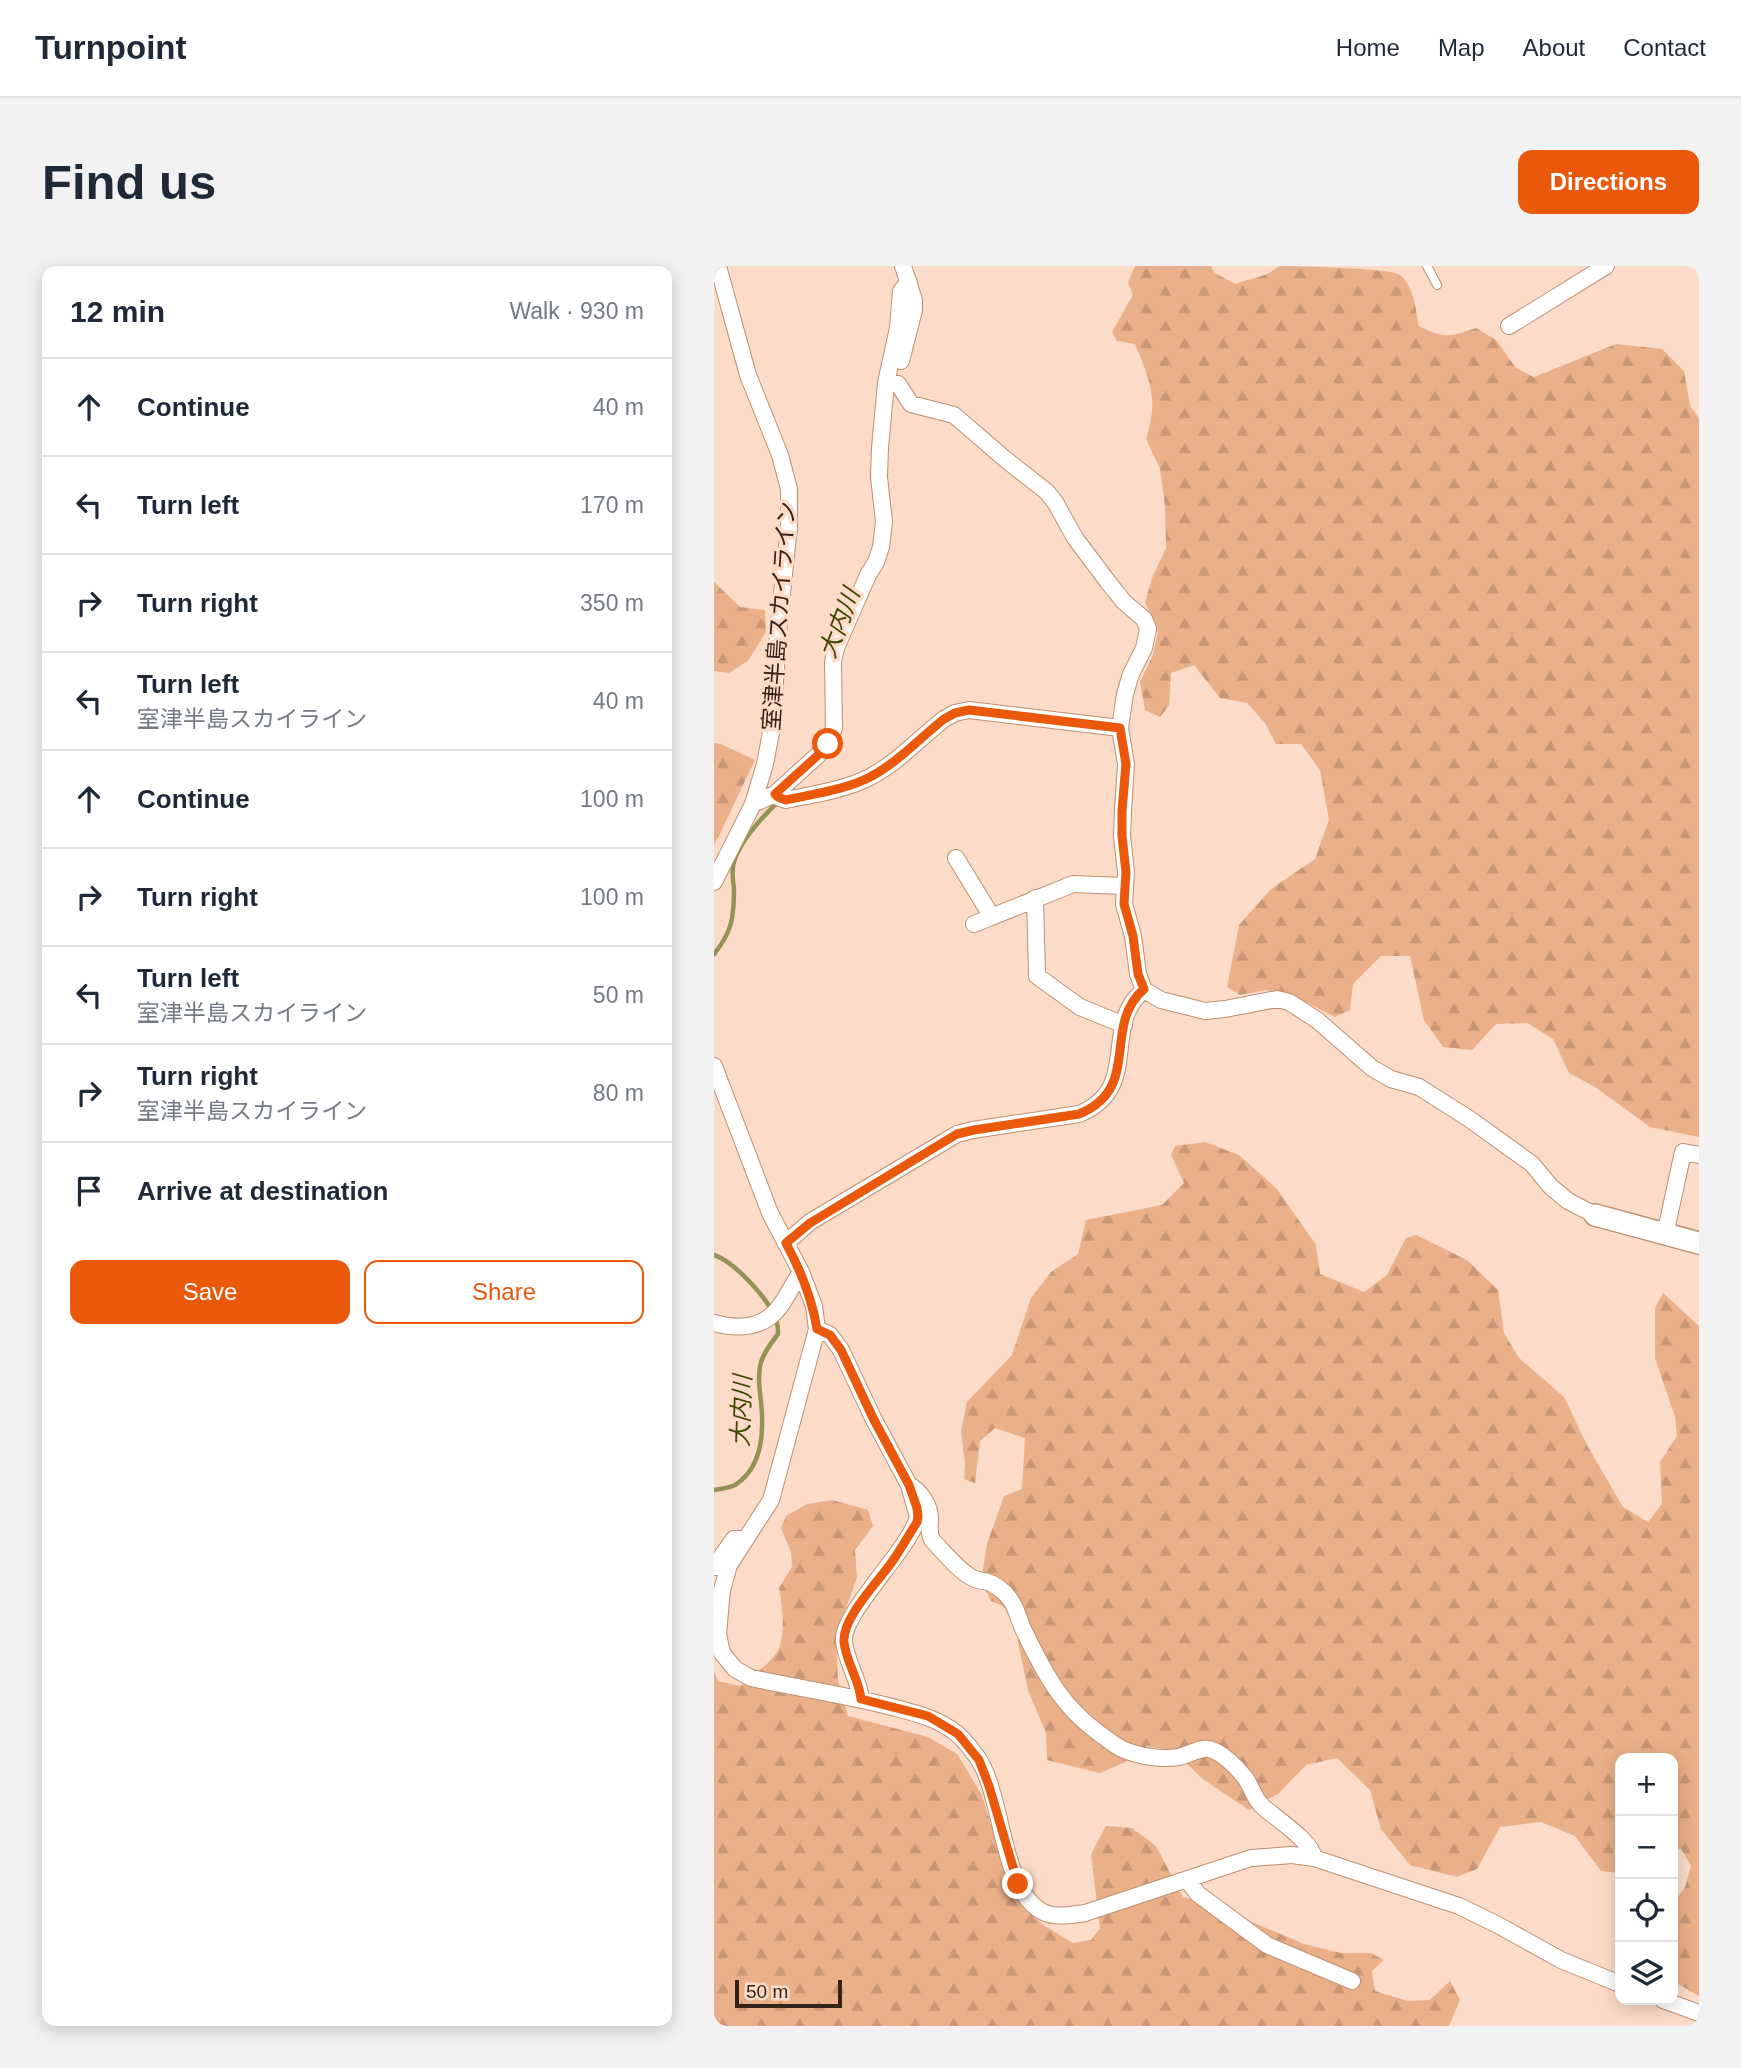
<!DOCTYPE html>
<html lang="en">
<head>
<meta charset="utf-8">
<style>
	:root { --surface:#fff; --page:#f2f2f3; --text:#1f2937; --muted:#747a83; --line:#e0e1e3; --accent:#ea580c }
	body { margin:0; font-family:Arial,"Noto Sans JP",sans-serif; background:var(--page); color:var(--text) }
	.controls { position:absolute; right:21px; bottom:21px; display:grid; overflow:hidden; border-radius:14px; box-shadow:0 4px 18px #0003 }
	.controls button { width:63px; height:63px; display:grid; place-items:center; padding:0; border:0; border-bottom:2px solid var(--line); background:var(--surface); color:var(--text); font:35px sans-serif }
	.scale { position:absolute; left:21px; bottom:18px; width:107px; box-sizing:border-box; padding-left:7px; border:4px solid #362316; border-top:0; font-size:19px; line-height:24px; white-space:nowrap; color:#362316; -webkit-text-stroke:5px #fcdcc8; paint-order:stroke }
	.stop { position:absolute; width:21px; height:21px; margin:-16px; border:5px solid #ea580c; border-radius:50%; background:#fff }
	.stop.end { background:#ea580c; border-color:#fff; box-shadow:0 2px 7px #0008 }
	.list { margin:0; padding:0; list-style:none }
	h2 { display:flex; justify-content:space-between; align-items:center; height:91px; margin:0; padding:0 28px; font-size:30px }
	h2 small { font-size:23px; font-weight:400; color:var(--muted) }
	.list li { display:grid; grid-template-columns:46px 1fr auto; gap:21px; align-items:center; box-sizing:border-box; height:98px; padding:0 28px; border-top:2px solid var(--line) }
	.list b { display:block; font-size:26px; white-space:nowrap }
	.list p { margin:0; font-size:23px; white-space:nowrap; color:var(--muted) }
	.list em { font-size:23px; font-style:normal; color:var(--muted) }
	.actions { display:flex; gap:14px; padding:21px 28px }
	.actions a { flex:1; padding:16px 0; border:2px solid var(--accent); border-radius:14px; text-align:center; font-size:24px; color:var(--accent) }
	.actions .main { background:var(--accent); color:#fff }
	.icon { flex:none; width:38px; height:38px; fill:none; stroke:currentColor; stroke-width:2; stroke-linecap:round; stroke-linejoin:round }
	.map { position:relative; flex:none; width:985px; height:1760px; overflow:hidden; border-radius:14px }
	header { display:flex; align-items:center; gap:42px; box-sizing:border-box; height:98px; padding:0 35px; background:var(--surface); border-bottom:2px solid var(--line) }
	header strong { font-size:33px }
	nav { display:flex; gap:38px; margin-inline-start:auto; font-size:24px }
	.intro { display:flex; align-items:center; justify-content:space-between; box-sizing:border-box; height:168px; padding:0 42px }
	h1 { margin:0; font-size:49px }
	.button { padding:18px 32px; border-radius:14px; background:var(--accent); color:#fff; font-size:24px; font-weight:700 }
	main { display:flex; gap:42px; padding:0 42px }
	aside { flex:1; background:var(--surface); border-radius:14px; box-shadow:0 4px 18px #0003 }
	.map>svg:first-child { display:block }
</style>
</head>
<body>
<header>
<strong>Turnpoint</strong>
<nav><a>Home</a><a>Map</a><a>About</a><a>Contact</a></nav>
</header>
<div class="intro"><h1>Find us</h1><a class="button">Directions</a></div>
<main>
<aside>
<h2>12 min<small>Walk · 930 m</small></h2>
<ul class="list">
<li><svg class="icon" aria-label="ahead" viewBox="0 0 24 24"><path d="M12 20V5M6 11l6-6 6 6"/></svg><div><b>Continue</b></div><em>40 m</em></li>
<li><svg class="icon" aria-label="left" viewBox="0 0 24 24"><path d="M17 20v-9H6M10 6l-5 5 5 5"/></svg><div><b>Turn left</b></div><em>170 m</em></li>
<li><svg class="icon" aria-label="right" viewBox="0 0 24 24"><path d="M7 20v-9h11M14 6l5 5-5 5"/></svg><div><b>Turn right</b></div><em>350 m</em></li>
<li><svg class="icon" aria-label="left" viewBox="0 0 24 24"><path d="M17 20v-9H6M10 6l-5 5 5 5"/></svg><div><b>Turn left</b><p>室津半島スカイライン</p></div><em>40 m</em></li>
<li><svg class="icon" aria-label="ahead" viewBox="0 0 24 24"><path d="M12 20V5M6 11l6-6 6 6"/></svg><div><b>Continue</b></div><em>100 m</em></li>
<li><svg class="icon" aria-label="right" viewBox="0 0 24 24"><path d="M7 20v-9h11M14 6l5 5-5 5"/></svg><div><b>Turn right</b></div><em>100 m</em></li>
<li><svg class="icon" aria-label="left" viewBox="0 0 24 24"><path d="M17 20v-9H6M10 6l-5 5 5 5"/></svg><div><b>Turn left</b><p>室津半島スカイライン</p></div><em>50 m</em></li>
<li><svg class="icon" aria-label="right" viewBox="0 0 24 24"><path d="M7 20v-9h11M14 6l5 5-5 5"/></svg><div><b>Turn right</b><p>室津半島スカイライン</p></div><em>80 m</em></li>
<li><svg class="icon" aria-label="arrive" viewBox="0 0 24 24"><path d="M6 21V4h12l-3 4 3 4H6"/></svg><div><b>Arrive at destination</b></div></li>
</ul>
<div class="actions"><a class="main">Save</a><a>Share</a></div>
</aside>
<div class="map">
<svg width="985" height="1760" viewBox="0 0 985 1760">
	<defs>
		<pattern id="forest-firs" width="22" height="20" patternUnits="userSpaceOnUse" patternTransform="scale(1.75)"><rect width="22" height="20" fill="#eab089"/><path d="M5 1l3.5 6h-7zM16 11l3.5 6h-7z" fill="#c99776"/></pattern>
	</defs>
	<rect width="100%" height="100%" fill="#fcdcc8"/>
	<!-- forest -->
	<path fill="url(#forest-firs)" d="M421,0H497L501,7L521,18C532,14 543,12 553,8C558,6 562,1 567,0C581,0 678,2 686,9C700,20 702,45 705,60C730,73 736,71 762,62L782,74L802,102L820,111L902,78L948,83L970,105L976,140L985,152V871L936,861L881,821L855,807L839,773L813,757L782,758L758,784L729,781L710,754L696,690H667L639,718L636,744L621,751L582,731L552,724L526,729L513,721L525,659L557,623L601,593L615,554L606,504L587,478H562L551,457L533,437L506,432L480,399L457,407L455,439L446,451L431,444L426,416L439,389L444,366L431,336L438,312L452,282L451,240L446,203L432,173C445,133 436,115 421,78L403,75L398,66L419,29L414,16Z
		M0,316L26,341L51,344L52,366L34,395L15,407L0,405Z
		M0,477L7,478L41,494L0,580Z
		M491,876L525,889L563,923L602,979L606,1008L650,1026L673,1009L692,972L702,969L753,994L784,1024L790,1067L805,1092L850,1131L873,1179L909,1241L934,1256L948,1238L946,1196L963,1170L961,1151L941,1092V1042L949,1027L985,1060V1730L959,1715V1638L971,1621L977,1600L967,1583L959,1585V1492H906V1607L887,1605L861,1570L827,1556L786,1561L763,1603L743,1611L696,1599L667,1563L656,1524L623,1492L592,1499L564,1528L535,1544L490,1514L459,1485L433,1480L409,1497L386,1507L333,1494L332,1467L314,1424L304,1377L302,1353L289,1340L277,1335L267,1316L273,1278L290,1230L308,1223L311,1172L281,1162L266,1175L261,1217L250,1213L251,1199L247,1165L253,1136L298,1089L317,1032L337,1006L364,988L372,954L448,939L470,917L457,889L461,880Z
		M118,1234L154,1244L159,1260L141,1284L143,1311L122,1371L124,1414L134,1450L214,1471L243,1488L268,1529L299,1631L329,1659L359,1677L377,1674L386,1662L377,1588L392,1560L418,1562L442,1580L469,1631L487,1636L494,1629L538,1656L590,1678L627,1687H657L670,1694L658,1705L661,1725L694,1735L716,1734L736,1715L746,1734L735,1760H0V1406L4,1415L26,1420C37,1411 60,1395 65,1382C72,1366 68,1338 65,1322L78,1301L77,1286L67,1262L72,1250L93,1238Z"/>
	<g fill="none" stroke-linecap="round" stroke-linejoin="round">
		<!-- stream -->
		<path stroke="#929355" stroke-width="4.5" d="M0,688C18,666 20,651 20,623C19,616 18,608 19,601C22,579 49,550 65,535
			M0,989C21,996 58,1036 63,1057C64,1061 64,1065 64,1068C57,1077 50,1086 47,1096C42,1114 48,1133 48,1151C49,1176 45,1204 21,1219C15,1222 7,1223 0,1224"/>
		<defs>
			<path id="service" d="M713,0L723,19"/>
			<path id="minor" d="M795,60L892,0
				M187,95L200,44V34L189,0
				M172,117L184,118L197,138L240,149L291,193L333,226L341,236L361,272L394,316L410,336L430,353L434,363L430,382L417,408L411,428L406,462L412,498L409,545L408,570L412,606L410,638L419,670L424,708L430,724L447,734L491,745L511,743L563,733L575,736L603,754L658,802L677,813L705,821L754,852L818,898L837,921L854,935L881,949
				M61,528L64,531L72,534C100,528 131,524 156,511C183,497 206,472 230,453L241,447L255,444L406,462
				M39,538L61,528L103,490L114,478L120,462L119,396L122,382L154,309L162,296L167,281L170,256L165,211L166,182L172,117L184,62L187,25L195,16
				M242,592L278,651
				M0,616L39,538L51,498L58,461L65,356L75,261V223L66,189L34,109L4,0
				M321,632L323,710L366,741L410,759
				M260,658L359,618L410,620
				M0,800L56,947L87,1006L100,1040L103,1063L57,1234L15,1299L8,1324L4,1368L8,1387L21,1403L37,1412C84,1422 132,1429 178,1441C201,1447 223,1452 242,1467C250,1473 257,1483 263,1491C290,1529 286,1624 329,1646C341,1652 357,1649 371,1647L537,1592L578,1589L600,1592L745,1640L784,1659L847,1694L906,1718
				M951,969L969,886L985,889
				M72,977L96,956L243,868L259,864L365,848C429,822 386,759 430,724
				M0,1057C22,1063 47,1063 63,1044C72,1034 79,1017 87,1006
				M103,1063L116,1069L127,1084L159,1152L195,1219L204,1251C194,1286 128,1346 130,1375C132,1396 145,1413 147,1433
				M195,1219C206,1225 216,1239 216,1252C216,1260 214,1266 218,1274C229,1285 246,1307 261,1313C263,1314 269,1315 271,1315C281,1318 290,1325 296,1333C304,1344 305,1356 311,1367C331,1408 348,1441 386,1468C393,1473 400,1479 408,1483C424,1490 447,1494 465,1491C475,1489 486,1481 495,1483C508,1486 524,1502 532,1513C538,1522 540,1532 548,1540C561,1552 598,1575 600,1592
				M0,1301L20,1273H25
				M473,1614L484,1628L553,1679L638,1715
				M949,1734L985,1747"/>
			<path id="tertiary" d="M881,949L985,977"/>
		</defs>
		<!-- service casing -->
		<use href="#service" stroke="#be8e6e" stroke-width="10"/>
		<!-- minor casing -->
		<use href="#minor" stroke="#be8e6e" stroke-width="18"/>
		<!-- tertiary casing -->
		<use href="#tertiary" stroke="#be8e6e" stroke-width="24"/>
		<!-- service -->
		<use href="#service" stroke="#fff" stroke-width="8"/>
		<!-- minor -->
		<use href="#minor" stroke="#fff" stroke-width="16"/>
		<!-- tertiary -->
		<use href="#tertiary" stroke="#fff" stroke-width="21"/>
	</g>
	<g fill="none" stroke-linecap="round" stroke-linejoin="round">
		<!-- route -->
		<path stroke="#ea580c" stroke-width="9" d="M114,478L103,490L61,528L64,531L72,534C99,528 131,524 156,511C183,497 206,472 230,453L241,447L255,444L406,462L412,498L408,545V570L412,606L410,638L419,670L424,708L430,723C387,760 429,822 365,848L260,864L243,868L96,957L72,977C87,1005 98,1032 103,1063L116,1069L127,1084L159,1152L195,1219L203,1242L204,1251L203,1256C195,1269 188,1281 180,1293C166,1314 128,1351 130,1376C132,1396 145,1413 147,1433L214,1450L244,1468L265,1494L275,1520L304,1618"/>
	</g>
	<g text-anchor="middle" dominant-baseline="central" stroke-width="7" stroke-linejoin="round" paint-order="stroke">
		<!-- street labels -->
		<g font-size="23" fill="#362316" stroke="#fcdcc8">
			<text transform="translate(65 350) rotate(-86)">室津半島スカイライン</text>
		</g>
		<!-- water labels -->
		<g font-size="24" font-style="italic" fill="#414603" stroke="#fcdcc8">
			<text transform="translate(125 357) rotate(-69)">大内川</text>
			<text transform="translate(27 1145) rotate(-88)">大内川</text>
		</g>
	</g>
</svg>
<div class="controls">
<button>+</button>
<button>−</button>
<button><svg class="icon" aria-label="locate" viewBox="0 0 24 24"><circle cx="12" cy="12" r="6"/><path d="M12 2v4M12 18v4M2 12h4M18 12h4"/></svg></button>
<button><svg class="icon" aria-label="layers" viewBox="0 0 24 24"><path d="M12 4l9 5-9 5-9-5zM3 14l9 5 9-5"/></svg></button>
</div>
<div class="scale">50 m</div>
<div class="stop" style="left:114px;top:478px"></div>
<div class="stop end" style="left:304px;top:1618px"></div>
</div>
</main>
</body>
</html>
